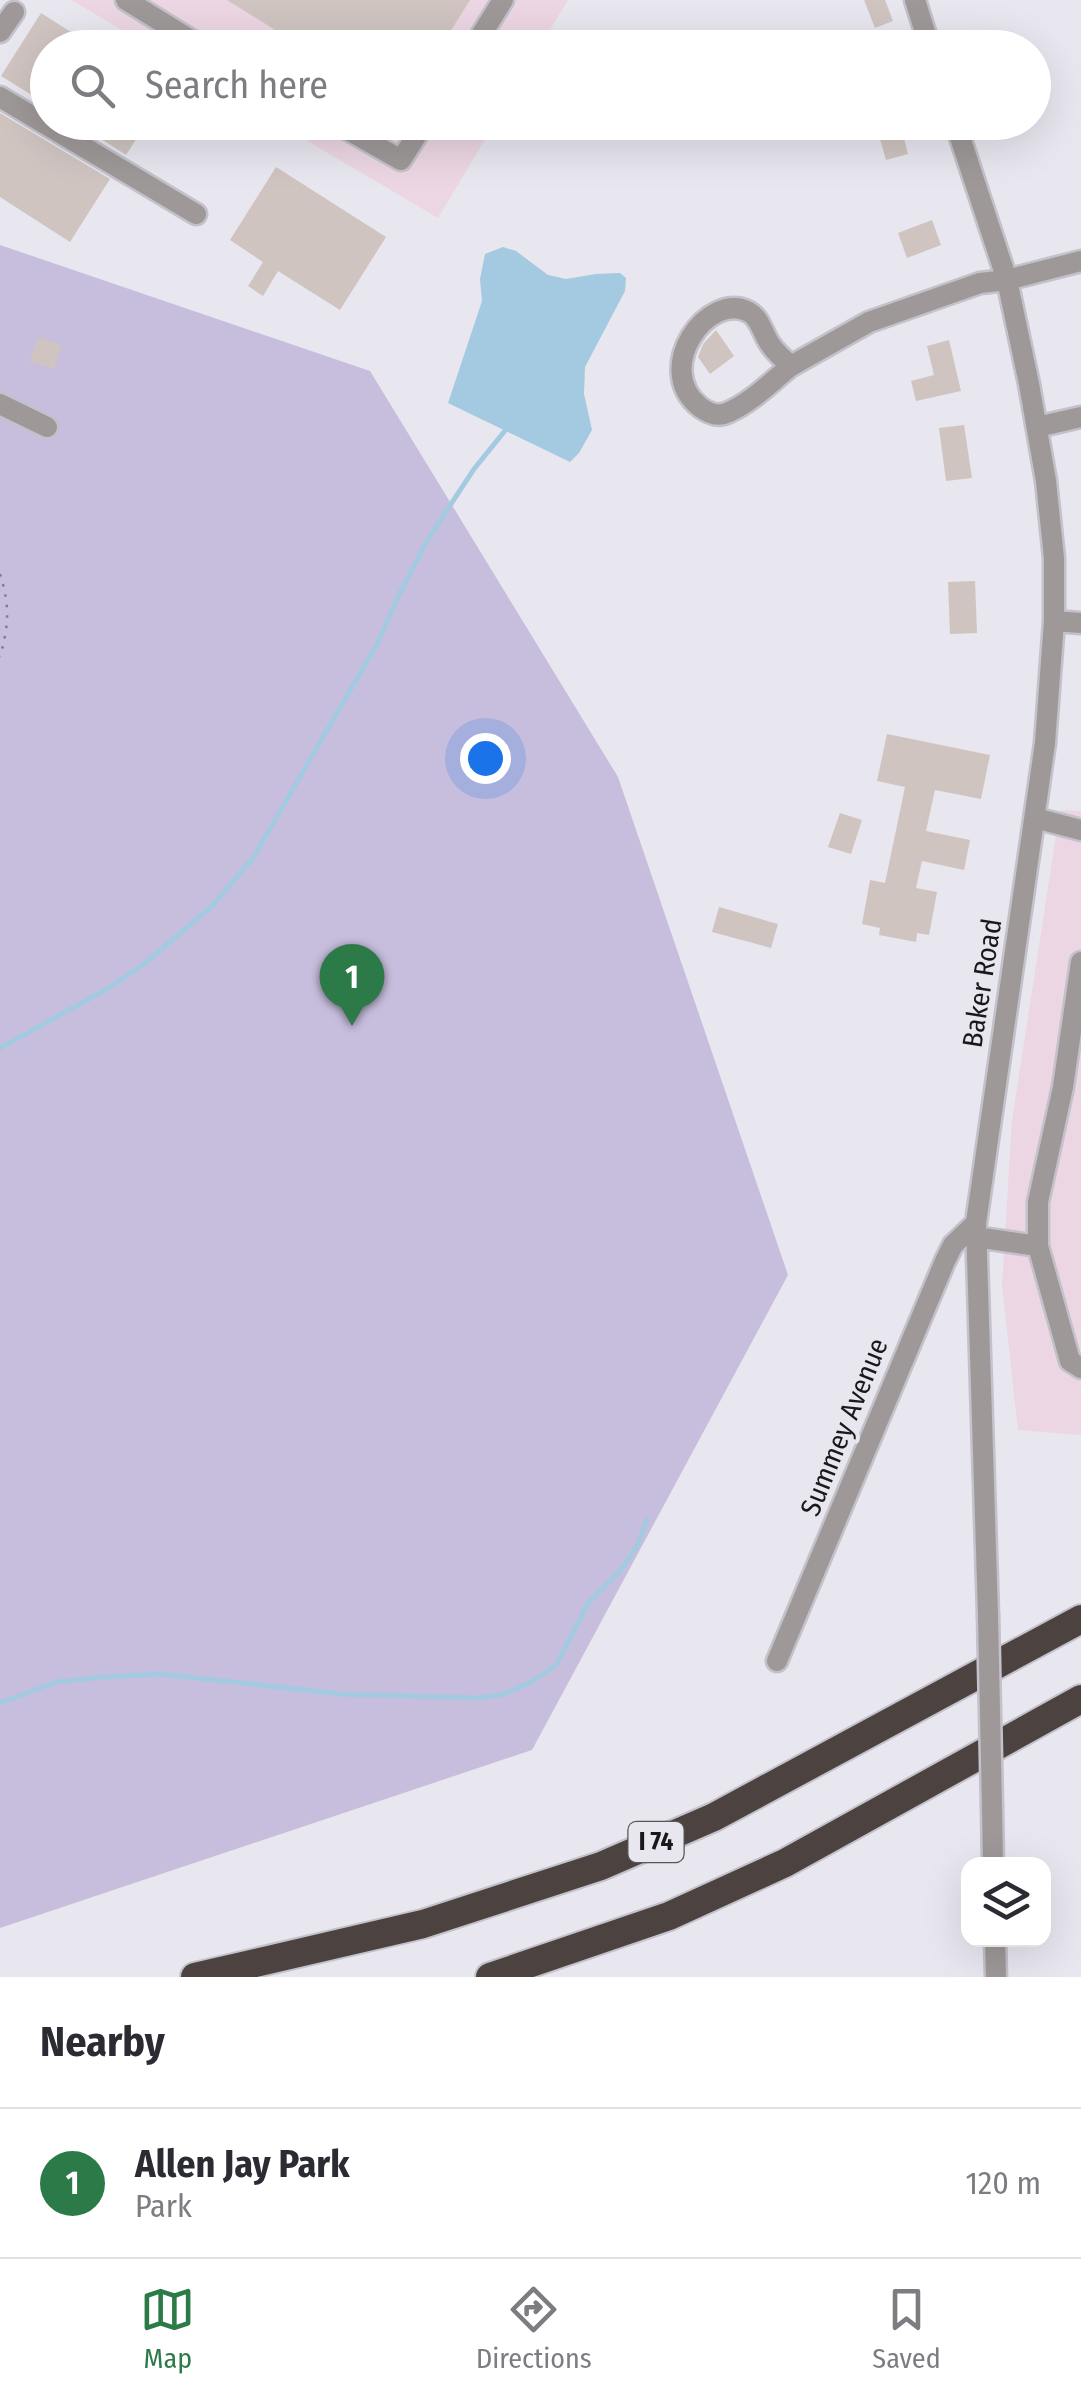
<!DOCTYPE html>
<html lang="en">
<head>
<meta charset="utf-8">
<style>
	:root { --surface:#fff; --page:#f2f2f3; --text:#2b2b33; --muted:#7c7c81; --line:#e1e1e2; --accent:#2d7a49 }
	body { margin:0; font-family:"Fira Sans Condensed",sans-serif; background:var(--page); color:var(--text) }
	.controls { position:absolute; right:30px; bottom:30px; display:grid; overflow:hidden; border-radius:20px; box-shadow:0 10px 40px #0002 }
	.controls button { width:90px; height:90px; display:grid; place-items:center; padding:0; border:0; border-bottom:2px solid var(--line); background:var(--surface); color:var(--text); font:50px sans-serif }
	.you { position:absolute; left:485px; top:758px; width:35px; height:35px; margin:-25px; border:8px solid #fff; border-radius:50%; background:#1a73e8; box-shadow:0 0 0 15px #1a73e833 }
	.badge { display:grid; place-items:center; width:65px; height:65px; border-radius:50%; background:var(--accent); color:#fff; font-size:32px; font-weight:700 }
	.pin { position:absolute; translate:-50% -82px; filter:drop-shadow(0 2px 5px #0008) }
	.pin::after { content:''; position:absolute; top:52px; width:35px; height:30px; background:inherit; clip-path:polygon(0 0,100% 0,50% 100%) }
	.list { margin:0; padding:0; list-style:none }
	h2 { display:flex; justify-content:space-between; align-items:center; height:130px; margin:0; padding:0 40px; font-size:42px }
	h2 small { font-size:32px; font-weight:400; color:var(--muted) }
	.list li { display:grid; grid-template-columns:65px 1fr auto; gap:30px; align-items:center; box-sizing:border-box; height:150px; padding:0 40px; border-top:2px solid var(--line) }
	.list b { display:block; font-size:38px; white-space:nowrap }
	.list p { margin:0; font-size:32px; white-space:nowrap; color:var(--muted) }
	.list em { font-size:32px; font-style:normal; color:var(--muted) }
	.icon { flex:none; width:55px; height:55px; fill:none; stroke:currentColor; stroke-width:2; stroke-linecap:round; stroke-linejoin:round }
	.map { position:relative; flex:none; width:1081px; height:1977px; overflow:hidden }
	.search { position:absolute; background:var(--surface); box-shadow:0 10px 40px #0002; left:30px; right:30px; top:30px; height:110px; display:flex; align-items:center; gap:25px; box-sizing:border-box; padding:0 35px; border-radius:55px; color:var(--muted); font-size:38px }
	.sheet { height:280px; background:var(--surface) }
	nav { display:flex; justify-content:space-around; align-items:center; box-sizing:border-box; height:140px; border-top:2px solid var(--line); background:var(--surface); font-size:28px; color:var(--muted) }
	nav a { display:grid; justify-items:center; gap:5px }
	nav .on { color:var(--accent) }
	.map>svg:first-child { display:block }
</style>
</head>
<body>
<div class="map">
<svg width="1081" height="1977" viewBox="0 0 1081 1977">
	<rect width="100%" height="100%" fill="#e8e6ef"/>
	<!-- industrial -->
	<path fill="#ecd6e3" d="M71,0H568L539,48L151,47Z
		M277,123H495L438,218Z
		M1060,810L1081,811V1435L1018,1430L1002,1285L1012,1121Z"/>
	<!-- green -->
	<path fill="#c7bedd" d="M0,245L370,371L618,777L788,1275L532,1750L0,1928Z"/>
	<!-- water -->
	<path fill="#a3cae0" d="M503,247L516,251L548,275L566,279L596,274L620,273L626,278L625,291L585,367L584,394L592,430L579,453L570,462L448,403L482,301L480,279L485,254Z"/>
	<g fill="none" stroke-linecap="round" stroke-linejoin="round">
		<!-- stream -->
		<path stroke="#a3cae0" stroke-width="5" d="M0,1048L107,989L144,964L211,907L253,858L377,644L400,593L428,539L474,469L508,427
			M0,1703L57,1682L102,1677L159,1674L342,1694L477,1698L502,1695L531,1682L556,1665L589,1602L621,1570L638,1544L647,1519"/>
	</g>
	<!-- building -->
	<path fill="#cfc4c0" d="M227,0H470L440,48H304Z
		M864,0H885L893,21L875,28Z
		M41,13L96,48H48V105L1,76Z
		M0,113L110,179L70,242L0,197Z
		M75,122H147L126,155Z
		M875,122H900L908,154L886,160Z
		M276,167L386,237L340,310L278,271L263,296L248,286L263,262L230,240Z
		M932,220L941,245L907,258L898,233Z
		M716,330L734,356L710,374L698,357L703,344Z
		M38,337L62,345L54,369L30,361Z
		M949,340L961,391L916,401L911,381L934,375L927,346Z
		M964,425L972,478L946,481L939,428Z
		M975,581L977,633L950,634L948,582Z
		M887,734L990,755L981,799L935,790L926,831L970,840L964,870L922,861L916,888L937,892L929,935L917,933L916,942L879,935L880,928L862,924L870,880L885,883L905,787L877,781Z
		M840,813L862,820L851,854L828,847Z
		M719,907L778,924L771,948L712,932Z"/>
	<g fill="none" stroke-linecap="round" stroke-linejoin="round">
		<defs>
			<path id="minor" d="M126,0L204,48
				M915,0L930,48
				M0,32L14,12
				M473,48L503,0
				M0,97L196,214
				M334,122L401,160L425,122
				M955,122L1007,280L1029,384L1046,481L1054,558V621L1045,743L976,1223L988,1615
				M791,366C772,381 752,402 729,412C719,417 709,414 700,407C652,369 708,290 749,312C760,318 763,334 770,344C776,353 783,359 791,366L869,322L980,283L1007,280L1081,261
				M0,404L47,427
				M1037,427L1081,417
				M1054,621L1081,623
				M1035,818L1081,830
				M1081,962L1063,1087L1038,1202V1246L1070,1361L1081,1368
				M976,1237L1038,1246
				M777,1661L945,1261L953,1245L976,1223
				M992,1808L993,1864
				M995,1940L996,1977"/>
			<path id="highway" d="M195,1977L423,1924L601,1866L714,1817L1081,1619
				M490,1977L669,1916L785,1863L1081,1699"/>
		</defs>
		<!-- minor casing -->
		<use href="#minor" stroke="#c3c1c9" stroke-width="25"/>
		<!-- highway casing -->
		<use href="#highway" stroke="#c3c1c9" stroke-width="32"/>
		<!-- path -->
		<path stroke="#7d7c82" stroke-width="2.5" stroke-dasharray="2.5 8" stroke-linecap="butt" d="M0,574C10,606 9,624 0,657"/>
		<!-- minor -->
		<use href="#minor" stroke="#9e9998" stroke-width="20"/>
		<!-- highway -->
		<use href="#highway" stroke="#4c4341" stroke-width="28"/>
		<defs>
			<path id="minor-bridge" d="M988,1615L992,1808"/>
		</defs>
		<!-- minor-bridge casing -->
		<use href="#minor-bridge" stroke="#c3c1c9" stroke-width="25" stroke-linecap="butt"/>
		<!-- minor-bridge -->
		<use href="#minor-bridge" stroke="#9e9998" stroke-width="20"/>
	</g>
	<g text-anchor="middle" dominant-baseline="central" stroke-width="8" stroke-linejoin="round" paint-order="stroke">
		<!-- shield labels -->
		<rect fill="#e8e6ef" stroke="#57565b" stroke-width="2.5" x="628.5" y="1822" width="55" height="40" rx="8"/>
		<g font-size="25" font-weight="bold" fill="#19181b">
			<text x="656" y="1842">I 74</text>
		</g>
		<!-- street labels -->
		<g font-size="28" fill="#19181b" stroke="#e8e6ef">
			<text transform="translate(982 983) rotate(-81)">Baker Road</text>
			<text transform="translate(844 1427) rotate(-68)">Summey Avenue</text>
		</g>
	</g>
</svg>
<div class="controls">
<button><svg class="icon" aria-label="layers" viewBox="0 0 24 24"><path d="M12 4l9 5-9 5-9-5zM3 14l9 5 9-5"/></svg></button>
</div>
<div class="you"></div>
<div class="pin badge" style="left:352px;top:1026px">1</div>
<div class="search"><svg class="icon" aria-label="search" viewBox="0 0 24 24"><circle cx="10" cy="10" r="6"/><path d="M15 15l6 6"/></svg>Search here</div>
</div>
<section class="sheet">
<h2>Nearby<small></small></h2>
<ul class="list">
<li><span class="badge">1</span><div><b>Allen Jay Park</b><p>Park</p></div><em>120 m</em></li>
</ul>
</section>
<nav>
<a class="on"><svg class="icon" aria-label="map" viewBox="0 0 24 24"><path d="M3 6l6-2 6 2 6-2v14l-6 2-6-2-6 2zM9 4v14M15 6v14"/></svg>Map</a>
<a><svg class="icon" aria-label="directions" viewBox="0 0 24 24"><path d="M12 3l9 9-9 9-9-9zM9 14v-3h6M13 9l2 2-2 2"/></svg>Directions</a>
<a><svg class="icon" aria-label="saved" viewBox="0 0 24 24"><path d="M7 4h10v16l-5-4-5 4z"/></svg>Saved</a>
</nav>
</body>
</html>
